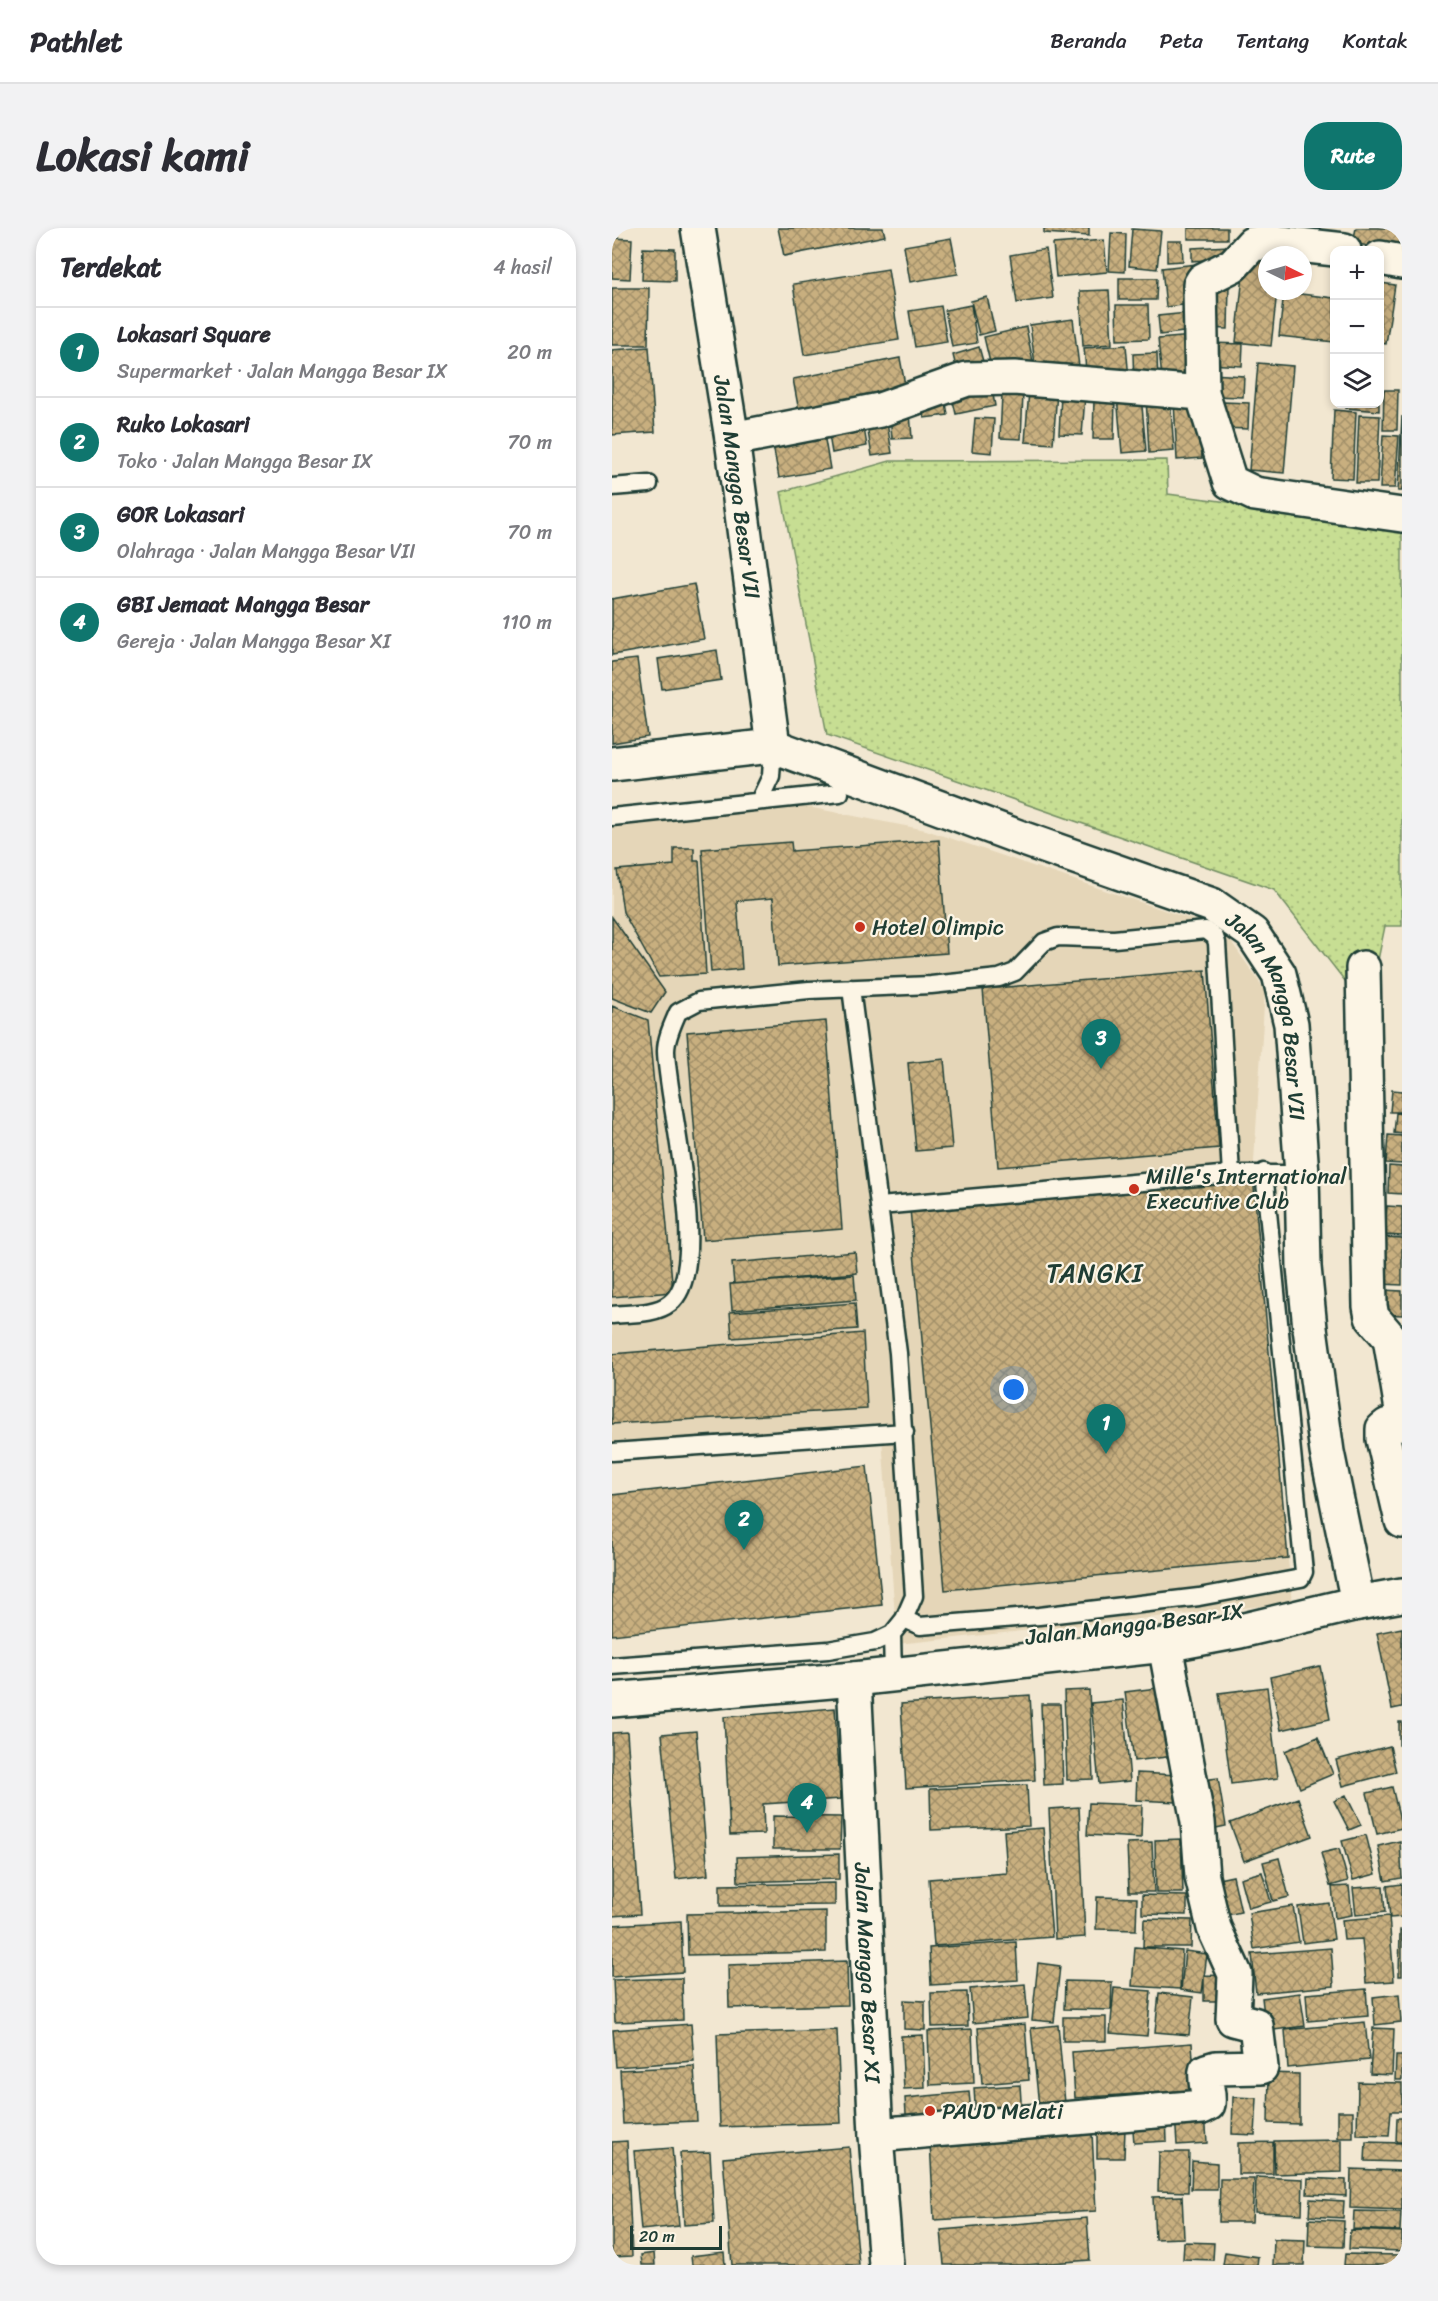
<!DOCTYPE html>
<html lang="id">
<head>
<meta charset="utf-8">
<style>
	:root { --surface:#fff; --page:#f2f2f3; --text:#2b2b33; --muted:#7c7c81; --line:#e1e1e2; --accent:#0f766e }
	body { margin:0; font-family:Sriracha,sans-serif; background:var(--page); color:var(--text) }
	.controls { position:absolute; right:18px; top:18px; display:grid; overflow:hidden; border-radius:12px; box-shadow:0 3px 9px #0003 }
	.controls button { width:54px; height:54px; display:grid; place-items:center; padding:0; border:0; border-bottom:2px solid var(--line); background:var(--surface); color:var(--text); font:30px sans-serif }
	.compass { position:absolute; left:646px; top:18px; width:54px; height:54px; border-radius:50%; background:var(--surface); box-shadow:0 3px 9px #0003; rotate:95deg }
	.scale { position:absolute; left:18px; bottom:15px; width:92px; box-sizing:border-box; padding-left:6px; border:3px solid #1f3d34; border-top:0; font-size:16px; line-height:21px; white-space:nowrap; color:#1f3d34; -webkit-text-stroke:4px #fcf5e5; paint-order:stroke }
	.you { position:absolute; left:402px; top:1162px; width:21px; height:21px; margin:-15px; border:4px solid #fff; border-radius:50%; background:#1a73e8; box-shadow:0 0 0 9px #1a73e833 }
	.badge { display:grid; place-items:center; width:39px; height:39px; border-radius:50%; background:var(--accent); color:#fff; font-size:20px; font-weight:700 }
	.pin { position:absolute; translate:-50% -50px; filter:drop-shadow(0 2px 3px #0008) }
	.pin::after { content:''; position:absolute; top:32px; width:21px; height:18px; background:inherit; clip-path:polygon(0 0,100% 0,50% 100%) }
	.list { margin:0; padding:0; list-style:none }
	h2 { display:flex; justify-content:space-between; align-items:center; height:78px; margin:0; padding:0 24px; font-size:26px }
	h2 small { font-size:20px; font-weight:400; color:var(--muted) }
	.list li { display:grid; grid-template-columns:39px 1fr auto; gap:18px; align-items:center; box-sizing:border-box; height:90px; padding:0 24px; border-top:2px solid var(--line) }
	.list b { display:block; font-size:22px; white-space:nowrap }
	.list p { margin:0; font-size:20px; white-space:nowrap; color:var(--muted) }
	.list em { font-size:20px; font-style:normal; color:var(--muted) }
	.icon { flex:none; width:33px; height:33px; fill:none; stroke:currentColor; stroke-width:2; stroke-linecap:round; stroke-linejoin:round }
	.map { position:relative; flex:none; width:790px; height:2037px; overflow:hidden; border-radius:24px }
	header { display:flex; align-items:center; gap:36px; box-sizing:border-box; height:84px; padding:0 30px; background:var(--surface); border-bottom:2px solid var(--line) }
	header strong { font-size:28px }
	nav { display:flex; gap:33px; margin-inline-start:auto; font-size:21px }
	.intro { display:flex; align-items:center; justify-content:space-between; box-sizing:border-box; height:144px; padding:0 36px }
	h1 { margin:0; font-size:42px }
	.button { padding:15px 27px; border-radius:24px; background:var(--accent); color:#fff; font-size:21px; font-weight:700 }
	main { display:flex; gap:36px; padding:0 36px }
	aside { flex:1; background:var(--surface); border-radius:24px; box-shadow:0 3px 9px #0003 }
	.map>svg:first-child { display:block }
</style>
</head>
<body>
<header>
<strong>Pathlet</strong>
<nav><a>Beranda</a><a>Peta</a><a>Tentang</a><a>Kontak</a></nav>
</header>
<div class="intro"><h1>Lokasi kami</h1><a class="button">Rute</a></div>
<main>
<aside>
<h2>Terdekat<small>4 hasil</small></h2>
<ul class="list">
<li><span class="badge">1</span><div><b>Lokasari Square</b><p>Supermarket · Jalan Mangga Besar IX</p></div><em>20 m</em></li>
<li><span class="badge">2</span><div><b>Ruko Lokasari</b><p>Toko · Jalan Mangga Besar IX</p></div><em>70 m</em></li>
<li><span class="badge">3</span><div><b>GOR Lokasari</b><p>Olahraga · Jalan Mangga Besar VII</p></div><em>70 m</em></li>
<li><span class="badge">4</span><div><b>GBI Jemaat Mangga Besar</b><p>Gereja · Jalan Mangga Besar XI</p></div><em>110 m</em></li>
</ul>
</aside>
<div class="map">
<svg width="790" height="2037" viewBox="0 0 790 2037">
	<defs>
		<pattern id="green-dots" width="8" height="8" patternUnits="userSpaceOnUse" patternTransform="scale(1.5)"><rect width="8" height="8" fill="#c7de93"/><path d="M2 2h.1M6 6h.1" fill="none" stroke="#aabf7f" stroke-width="1.8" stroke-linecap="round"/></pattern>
		<pattern id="building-cross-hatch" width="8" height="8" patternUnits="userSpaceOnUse" patternTransform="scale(1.5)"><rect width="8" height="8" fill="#c8af7f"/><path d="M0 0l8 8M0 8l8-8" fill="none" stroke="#a29069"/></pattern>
	</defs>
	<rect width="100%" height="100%" fill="#f2e7d1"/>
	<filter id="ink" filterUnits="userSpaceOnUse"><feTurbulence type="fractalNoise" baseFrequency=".0167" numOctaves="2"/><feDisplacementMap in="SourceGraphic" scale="12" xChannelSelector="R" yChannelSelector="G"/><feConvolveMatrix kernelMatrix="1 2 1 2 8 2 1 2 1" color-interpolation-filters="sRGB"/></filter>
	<g filter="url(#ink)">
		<!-- built -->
		<path fill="#e5d6b8" d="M160,572L314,602L611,702L653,762L641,949L680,1375L285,1416L270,1210L0,1234V583Z"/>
		<!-- green -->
		<path fill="url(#green-dots)" stroke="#738e64" stroke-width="1.5" d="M555,232L556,266L790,297V698H773L760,761L740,762L662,662L215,507L169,264L278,233Z"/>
		<!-- building -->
		<path fill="url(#building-cross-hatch)" stroke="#1f3d34" stroke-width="1.5" d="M166,0H271L273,8L172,28Z
			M432,0H477V8L432,5Z
			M576,0H615V11H576Z
			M744,0H790V25L741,15Z
			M520,1L549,3L545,41L517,38Z
			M499,5L514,6L513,44L497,43Z
			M0,10L20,11L18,51L0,50Z
			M339,10L346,46L298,54L292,18Z
			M492,12L495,44L444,49L441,16Z
			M555,13H570L571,33L555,34Z
			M617,18L618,30L580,33V20Z
			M31,20L63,21V53L30,52Z
			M434,21L441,70L405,75L398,27Z
			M633,28L655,30V63H665L659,118L624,114Z
			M584,36L588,75L554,79L550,40Z
			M276,41L287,112L192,127L181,56Z
			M507,50H545L544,72H507Z
			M768,55L783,57L774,116L768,115Z
			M593,56H617L616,101L592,100Z
			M0,60H37L36,117H0Z
			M497,62L500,116L471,118L468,63Z
			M672,64L722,70V114L667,108Z
			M375,69L383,103L367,107L359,73Z
			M359,77L365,115L340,119L333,82Z
			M504,77H536L537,111L505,112Z
			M329,78L335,114L303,119L297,83Z
			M585,84L587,102L548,107L546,88Z
			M461,91L468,146L425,152L418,97Z
			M414,99L421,134L380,143L372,109Z
			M581,108L586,158L551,161L546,111Z
			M598,115L631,116L630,138L597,136Z
			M514,117L517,151L475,154L472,120Z
			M37,119L43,204L0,207V122Z
			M367,119L374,144L347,151L341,127Z
			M545,125L546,157L522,158L521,126Z
			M288,130L296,173L189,194L181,151Z
			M646,135L681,138L672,245L637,242Z
			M599,146L632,148L631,169L598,168Z
			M379,155L383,178L344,186L339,164Z
			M417,162L445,164L441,216L413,214Z
			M772,162H786L785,202H771Z
			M390,166H411L409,211L388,210Z
			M449,167L473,169L470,207L447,206Z
			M529,167L534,223L510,225L505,168Z
			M558,168L562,223L537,225L534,169Z
			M333,169L336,187L312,190L309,172Z
			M482,170H503L502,211H481Z
			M587,172L590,230L565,232L562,173Z
			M611,174L637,175L636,201L610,200Z
			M735,176H767V183L734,180Z
			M722,182L744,184L741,251L719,250Z
			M298,185L300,210L280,211L278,186Z
			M747,187L768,188L765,255H744Z
			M790,188V263H786Z
			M363,190L382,191L380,225L360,223Z
			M275,195L280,225L260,228L255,198Z
			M252,200L255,218L220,225L217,207Z
			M212,206L218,241L167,250L161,217Z
			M771,207L787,208L783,260H768Z
			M82,356L92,411L0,427V371Z
			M105,422L109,452L50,461L46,431Z
			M25,431L36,509L0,515V434Z
			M327,612L335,725L166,738L161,670L125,673L130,741L99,744L90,621L179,614L180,623Z
			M62,620H82V633H87L94,746L47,749L11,684L5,642L62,637Z
			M0,689L53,764L39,785L0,770Z
			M593,742L607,920L386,939L371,761Z
			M0,778L36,792L61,1064L0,1069Z
			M214,793L230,1001L91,1012L75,804Z
			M332,831L340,920L304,923L296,835Z
			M780,862L790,863V884H778Z
			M784,885L790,886V906L782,905Z
			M776,907L790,908V936L774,935Z
			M777,938L790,939V966L776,965Z
			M641,949L676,1330L333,1362L298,981Z
			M775,978L790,979V1008L773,1007Z
			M772,1009L790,1010V1057L769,1056Z
			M243,1024L245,1045L122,1056L120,1035Z
			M242,1047L244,1072L120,1082L118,1056Z
			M770,1062L790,1063V1087L768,1086Z
			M243,1075L245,1101L120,1110L118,1084Z
			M251,1105L255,1181L0,1196V1126Z
			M255,1238L270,1377L0,1407V1267Z
			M790,1400V1479L780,1481L765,1405Z
			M708,1438L718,1491L669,1502L658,1449Z
			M553,1459L562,1528L522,1533L513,1464Z
			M655,1459L666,1550L619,1556L607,1465Z
			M477,1462L481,1551L455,1552L452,1463Z
			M418,1467L423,1552L294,1560L289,1476Z
			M511,1472L518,1553L487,1556L479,1475Z
			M429,1476H448L451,1556L432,1557Z
			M223,1480L229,1571L151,1576L152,1606L118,1607L112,1489Z
			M787,1494H790V1517H787Z
			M84,1503L96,1647L64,1651L50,1506Z
			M15,1504L28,1686L0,1688V1505Z
			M706,1509L721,1546L688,1560L673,1523Z
			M778,1518L784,1544L731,1558L724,1532Z
			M525,1545L566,1547L565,1574L524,1572Z
			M606,1550L614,1598L599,1601L590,1552Z
			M415,1557L417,1598L319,1602L318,1561Z
			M780,1559L790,1600L765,1606L755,1565Z
			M734,1567L749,1597L737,1602L722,1573Z
			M686,1570L700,1608L632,1633L618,1595Z
			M477,1575L530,1577L529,1610L475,1607Z
			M467,1579L473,1709L443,1711L437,1581Z
			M161,1588L229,1589L228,1621H161Z
			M431,1600L440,1709L322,1718L317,1651L395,1645L392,1603Z
			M754,1607L764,1646L741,1652L730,1613Z
			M569,1611L571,1665H544L543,1612Z
			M788,1613L790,1650L773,1653L766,1618Z
			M540,1614L542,1664H517L515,1615Z
			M727,1621L736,1653L718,1658L709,1625Z
			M227,1626V1651L126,1654L125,1629Z
			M667,1630L677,1669L661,1673L651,1634Z
			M650,1644L659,1674L636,1680L628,1650Z
			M621,1648L629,1684L605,1689L597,1653Z
			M223,1655V1677L108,1678V1657Z
			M790,1656V1689L778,1690L775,1658Z
			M737,1658L740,1687L723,1690L720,1659Z
			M771,1658L773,1684L744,1687L741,1660Z
			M530,1667L575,1668V1687L530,1686Z
			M485,1669L525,1670L524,1702L484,1701Z
			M717,1675L722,1711L691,1715L686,1679Z
			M681,1678L687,1714L642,1721L637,1685Z
			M214,1683V1724L76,1727L75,1686Z
			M777,1688L782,1753L754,1755L750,1711L732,1712L730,1692Z
			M532,1691L580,1692L579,1719H531Z
			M69,1693L71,1744L0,1749V1697Z
			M788,1702H790V1748H787Z
			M404,1714L406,1752L319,1757L317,1720Z
			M523,1719L570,1723L568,1761L520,1758Z
			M719,1720L722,1758L644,1765L640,1726Z
			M573,1723L595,1726L590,1765L569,1762Z
			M235,1733L236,1777L117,1780L116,1737Z
			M426,1735L448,1738L442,1794L420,1792Z
			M592,1747L616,1748L615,1773H592Z
			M70,1750L71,1792L3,1794L1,1752Z
			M453,1753L500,1754L499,1782L452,1781Z
			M413,1756L416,1790L361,1795L358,1761Z
			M502,1760L539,1763L535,1808L498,1805Z
			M754,1761L756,1788L696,1793L694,1766Z
			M355,1764L356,1798L320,1799L319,1765Z
			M547,1765L581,1769L577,1807L543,1804Z
			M688,1765L693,1798L654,1803L650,1770Z
			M787,1766L789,1794L763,1797L761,1769Z
			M292,1772L313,1773V1802L292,1801Z
			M451,1789H494V1813H451Z
			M753,1794L757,1832L676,1840L673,1802Z
			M79,1796L82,1833L4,1839L1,1802Z
			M413,1796L417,1852L370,1856L366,1800Z
			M446,1797L453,1875L427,1878L419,1800Z
			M761,1800L782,1801L780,1847L758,1846Z
			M360,1801L362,1855L318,1857L316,1803Z
			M225,1802L229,1895L108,1899L105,1806Z
			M311,1807L313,1860L292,1861L289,1808Z
			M580,1815L583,1862L463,1870L460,1824Z
			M784,1828H790V1852H783Z
			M82,1838L85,1893L11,1896L8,1842Z
			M657,1845L687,1846V1896L656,1895Z
			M746,1854L790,1855V1883H779L777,1908L745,1907Z
			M408,1857L410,1889L364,1892L362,1860Z
			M357,1864L360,1895L295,1901L293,1870Z
			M621,1869L645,1870L643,1907L620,1906Z
			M593,1883L595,1915L565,1917L563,1885Z
			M726,1883H741V1910H726Z
			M554,1888L555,1913L522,1915L520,1889Z
			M785,1890H790V1914H784Z
			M485,1900H513L512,1930H485Z
			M480,1905L484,1983L322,1992L318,1913Z
			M730,1912V1944L663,1946L662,1913Z
			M15,1913L20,2028L0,2029V1914Z
			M661,1914V1946H626V1915Z
			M754,1914L790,1915V1934L753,1933Z
			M237,1919L247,2037H120L111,1930Z
			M60,1920L67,1998L29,2002L22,1923Z
			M98,1924L102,1995L72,1997L68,1925Z
			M547,1924H577L576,1964L546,1963Z
			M580,1933L605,1935V1961H579Z
			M739,1941L790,1943V1982L738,1980Z
			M644,1949L691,1951L690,1986L643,1984Z
			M696,1950L734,1952V1968L695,1966Z
			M608,1951H642L640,1994H607Z
			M570,1968L572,2010L543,2011L541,1969Z
			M698,1971L732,1973L731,1990L697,1988Z
			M742,1983L789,1984L788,2003L741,2001Z
			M475,1990L478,2032L413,2037H332L329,2002Z
			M697,1991L732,1993L731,2019L696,2018Z
			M738,2002L790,2004V2023L737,2021Z
			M662,2011L693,2012L692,2037H661Z
			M572,2014L602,2015L601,2032L571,2031Z
			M112,2024L113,2037H80L79,2028Z
			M613,2024L646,2029L645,2037H611Z
			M42,2025L43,2037H30L29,2027Z
			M733,2026L790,2027V2037H732Z"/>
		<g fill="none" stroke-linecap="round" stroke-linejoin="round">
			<defs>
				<path id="service" d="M0,259L37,256
					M148,571L159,548L161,518
					M0,589L228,565
					M268,978L619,946H690
					M0,1087C18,1085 43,1087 58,1075C101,1042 55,874 54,823C54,810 61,796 66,784L87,773L197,762L319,757L387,750L403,744L432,714L446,709L502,711L594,702L603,709L605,715L619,946
					M0,1224L293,1204
					M292,1391L308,1398L427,1388L587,1369L689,1350L692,1344L652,944
					M280,1406L281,1447
					M0,1438L216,1422L263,1414L280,1406L292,1391L302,1368L286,1125L239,760"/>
				<g id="minor">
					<path d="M768,30L790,34"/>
					<path d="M590,165L588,57L591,52L621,37L640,16L660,14L732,22"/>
					<path d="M120,211L268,182L355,151L402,150L590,165L618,254L643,266L790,287"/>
					<path d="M751,740L758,1078L760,1089L778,1110L790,1182"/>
					<path d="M790,1195L776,1197L771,1201V1211L790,1293"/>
					<path d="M746,1375L790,1367"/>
					<path id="s1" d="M242,1451L264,1907L274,2037"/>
					<path d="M264,1907L590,1879L596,1876C598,1865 592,1855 594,1843L604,1840L649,1839L644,1797L621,1791L623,1746L602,1700L590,1649L586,1594L553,1417"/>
				</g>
				<g id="tertiary">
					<path id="s2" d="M86,0L120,211L161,518"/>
					<path id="s3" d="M0,536L161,518L412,611L600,677L640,705L667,746L679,796L690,946L692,1039L698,1100L715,1224L746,1375L628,1403L553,1417L242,1451L0,1472"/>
				</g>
			</defs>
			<!-- service casing -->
			<use href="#service" stroke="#1f3d34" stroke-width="21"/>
			<!-- minor casing -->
			<use href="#minor" stroke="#1f3d34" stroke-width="38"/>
			<!-- tertiary casing -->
			<use href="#tertiary" stroke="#1f3d34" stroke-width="38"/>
			<!-- service -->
			<use href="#service" stroke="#fcf5e5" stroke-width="16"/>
			<!-- minor -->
			<use href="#minor" stroke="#fcf5e5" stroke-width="33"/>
			<!-- tertiary -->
			<use href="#tertiary" stroke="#fcf5e5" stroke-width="33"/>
		</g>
	</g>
	<!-- markers -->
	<g fill="#c8321e" stroke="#fcf5e5" stroke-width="2">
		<circle cx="248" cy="699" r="6"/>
		<circle cx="522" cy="961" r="6"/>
		<circle cx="318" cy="1883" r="6"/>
	</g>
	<g text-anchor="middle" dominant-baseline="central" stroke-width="4.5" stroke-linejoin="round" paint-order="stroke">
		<!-- street labels -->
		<g font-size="22" fill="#1f3d34" stroke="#fcf5e5">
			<text stroke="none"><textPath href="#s2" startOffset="262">Jalan Mangga Besar VII</textPath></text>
			<text stroke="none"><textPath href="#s3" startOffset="762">Jalan Mangga Besar VII</textPath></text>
			<text transform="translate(523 1396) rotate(-7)">Jalan Mangga Besar IX</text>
			<text stroke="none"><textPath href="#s1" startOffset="294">Jalan Mangga Besar XI</textPath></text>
		</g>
		<!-- poi labels -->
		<g font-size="22" fill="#1f3d34" stroke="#fcf5e5" text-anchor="start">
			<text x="260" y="699">Hotel Olimpic</text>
			<text x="534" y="948">Mille's International<tspan x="534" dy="25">Executive Club</tspan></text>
			<text x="330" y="1883">PAUD Melati</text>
		</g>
		<!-- quarter labels -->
		<g font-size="26" letter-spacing="1.5" fill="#1f3d34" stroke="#fcf5e5">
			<text x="483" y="1045">TANGKI</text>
		</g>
	</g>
</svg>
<div class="controls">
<button>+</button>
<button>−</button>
<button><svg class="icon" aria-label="layers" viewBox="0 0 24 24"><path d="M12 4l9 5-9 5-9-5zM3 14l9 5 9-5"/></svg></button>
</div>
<svg class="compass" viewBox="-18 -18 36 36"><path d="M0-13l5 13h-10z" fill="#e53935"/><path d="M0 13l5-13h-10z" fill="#7c7c81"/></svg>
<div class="scale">20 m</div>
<div class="you"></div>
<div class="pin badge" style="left:494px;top:1226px">1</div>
<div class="pin badge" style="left:132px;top:1322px">2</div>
<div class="pin badge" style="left:489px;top:841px">3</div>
<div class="pin badge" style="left:195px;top:1605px">4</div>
</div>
</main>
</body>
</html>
